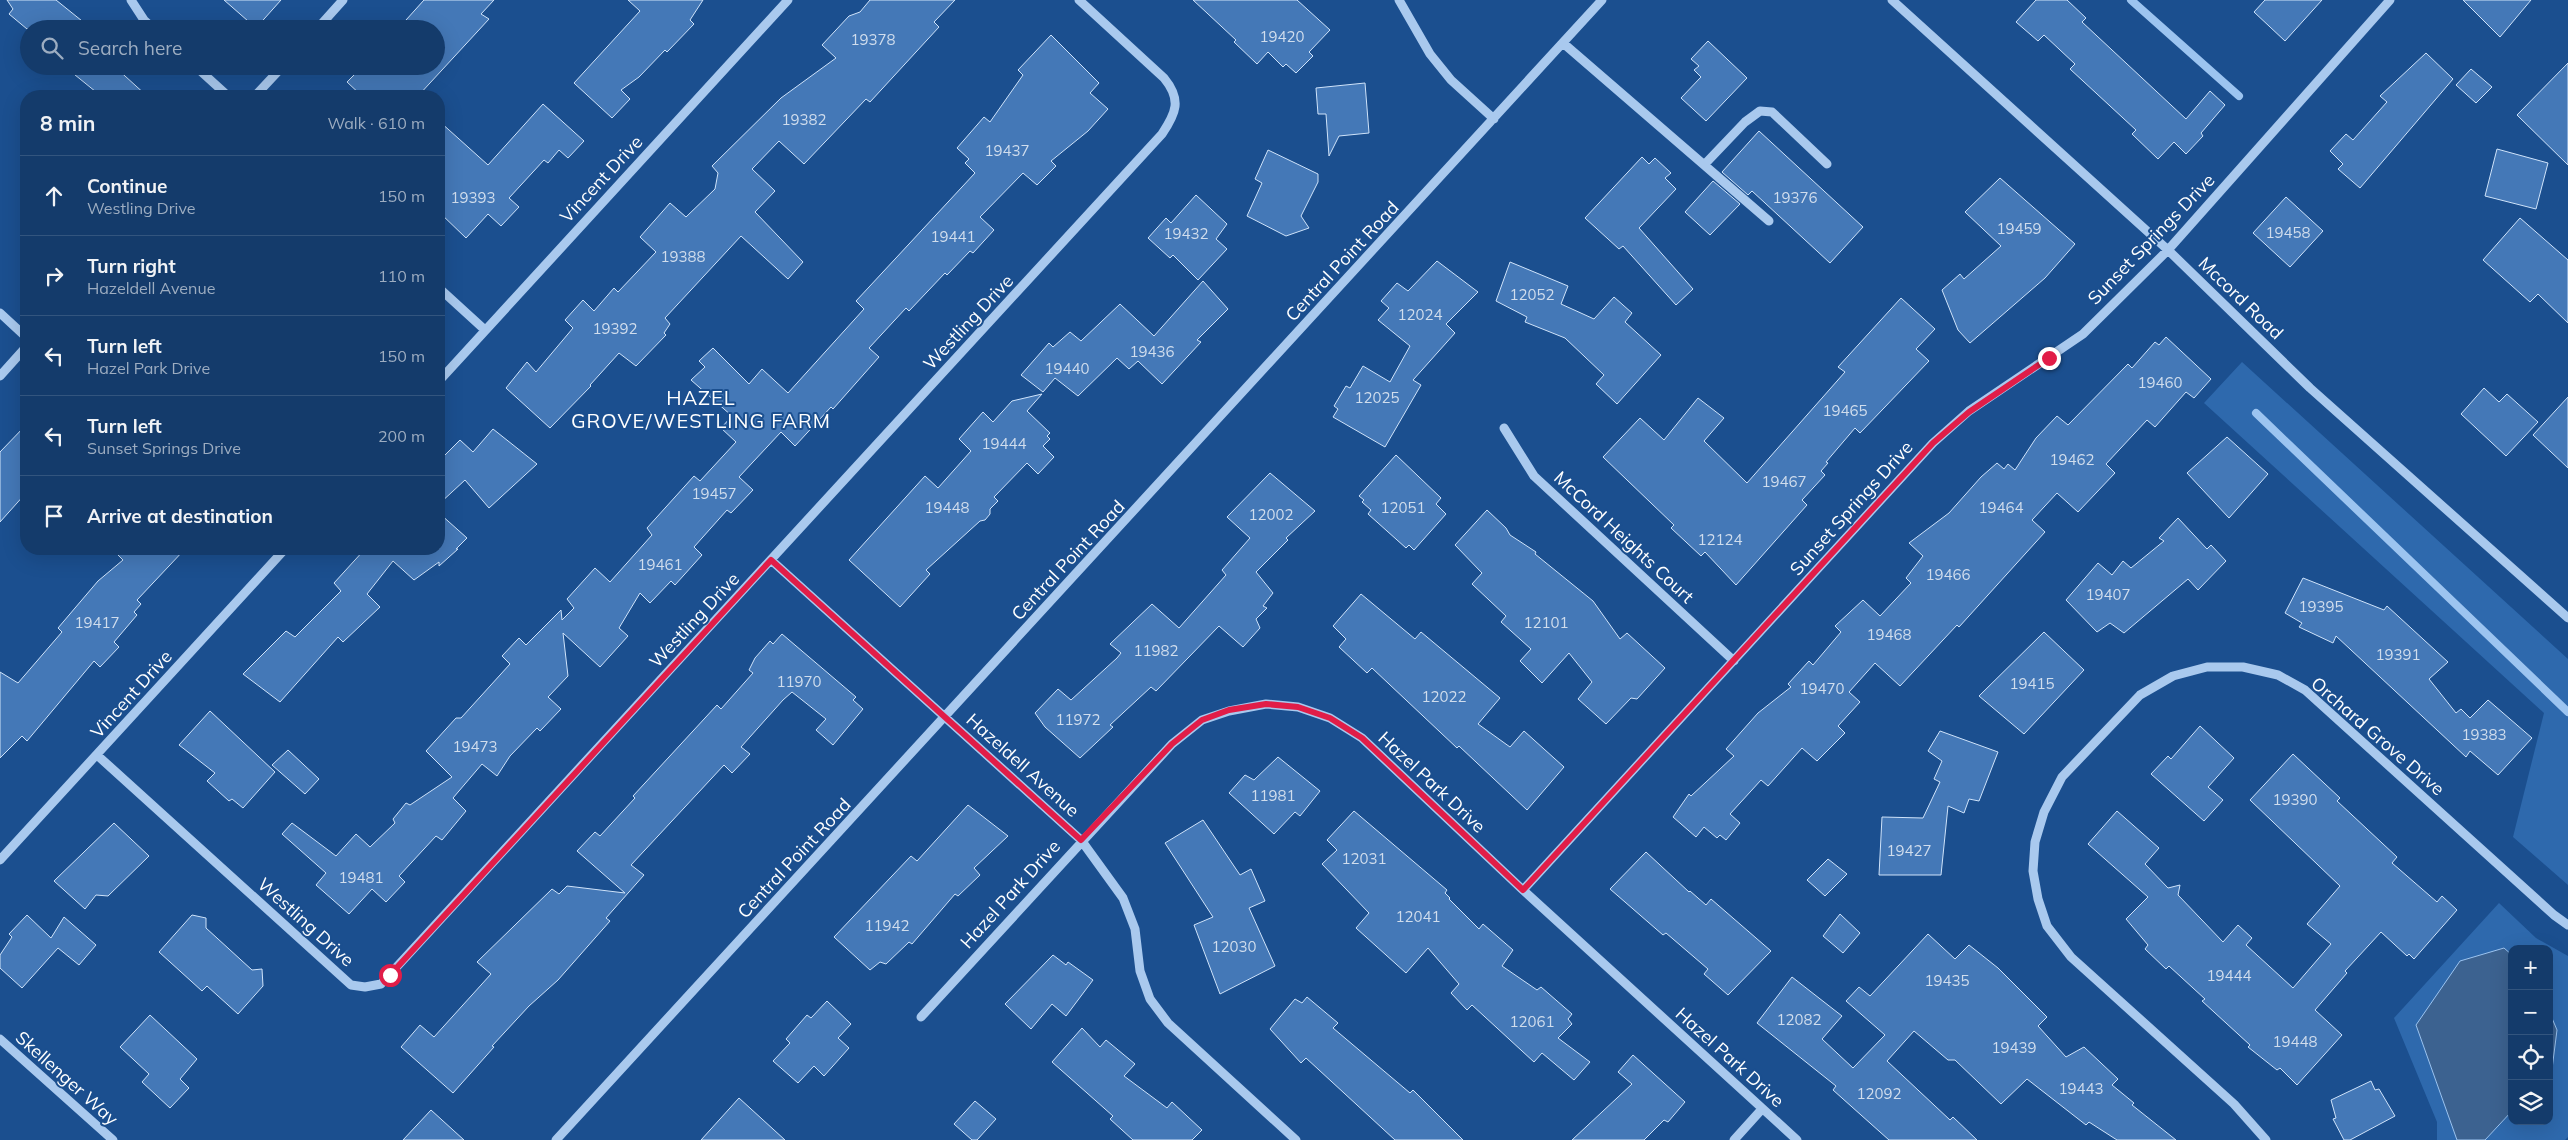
<!DOCTYPE html>
<html lang="en">
<head>
<meta charset="utf-8">
<style>
	:root { --surface:#143b6b; --page:#214673; --text:#f1f3f6; --muted:#9dadc1; --line:#33557e }
	body { margin:0; font-family:Mulish,sans-serif; background:var(--page); color:var(--text) }
	.controls { position:absolute; right:15px; bottom:15px; display:grid; overflow:hidden; border-radius:10px; box-shadow:0 5px 20px #0002 }
	.controls button { width:45px; height:45px; display:grid; place-items:center; padding:0; border:0; border-bottom:1px solid var(--line); background:var(--surface); color:var(--text); font:25px sans-serif }
	.stop { position:absolute; width:15px; height:15px; margin:-11px; border:4px solid #e11d48; border-radius:50%; background:#fff }
	.stop.end { background:#e11d48; border-color:#fff; box-shadow:0 1px 5px #0008 }
	.list { margin:0; padding:0; list-style:none }
	h2 { display:flex; justify-content:space-between; align-items:center; height:65px; margin:0; padding:0 20px; font-size:21px }
	h2 small { font-size:16px; font-weight:400; color:var(--muted) }
	.list li { display:grid; grid-template-columns:32px 1fr auto; gap:15px; align-items:center; box-sizing:border-box; height:80px; padding:0 20px; border-top:1px solid var(--line) }
	.list b { display:block; font-size:19px; white-space:nowrap }
	.list p { margin:0; font-size:16px; white-space:nowrap; color:var(--muted) }
	.list em { font-size:16px; font-style:normal; color:var(--muted) }
	.icon { flex:none; width:28px; height:28px; fill:none; stroke:currentColor; stroke-width:2; stroke-linecap:round; stroke-linejoin:round }
	.map { position:relative; flex:none; width:2568px; height:1140px; overflow:hidden }
	.search { position:absolute; background:var(--surface); box-shadow:0 5px 20px #0002; left:20px; top:20px; width:425px; height:55px; display:flex; align-items:center; gap:12px; box-sizing:border-box; padding:0 18px; border-radius:28px; color:var(--muted); font-size:19px }
	.panel { position:absolute; background:var(--surface); box-shadow:0 5px 20px #0002; left:20px; top:90px; width:425px; height:465px; border-radius:20px }
	.map>svg:first-child { display:block }
</style>
</head>
<body>
<div class="map">
<svg width="2568" height="1140" viewBox="0 0 2568 1140">
	<rect width="100%" height="100%" fill="#1b4f8f"/>
	<!-- green -->
	<path fill="#2e69ad" d="M2242,362L2568,659V885L2513,837L2544,713L2204,403Z
		M2499,903L2536,938L2568,956V1137L2565,1140H2485L2512,1111V1121H2549V1072L2552,1069L2557,1030L2549,1011V949H2512V955L2504,948L2416,1025L2457,1140H2437V1122L2394,1018Z"/>
	<!-- water -->
	<path fill="#3c6290" stroke="#9cc4f0" d="M2504,948L2512,955V1111L2485,1140H2457L2416,1025L2460,961Z
		M2549,1011L2557,1030L2552,1069L2549,1072Z"/>
	<g fill="none" stroke-linecap="round" stroke-linejoin="round">
		<!-- stream -->
		<path stroke="#9cc4f0" stroke-width="8" d="M2131,0L2239,96
			M2256,413L2568,712"/>
	</g>
	<!-- building -->
	<path fill="#4478b7" stroke="#cfe3fa" d="M7,0H56L92,29H27L9,14L13,9Z
		M224,0H281L256,28Z
		M424,0H494L481,14L489,19L418,96H362L347,82L363,66H436V29H416L406,20Z
		M628,0H703L690,20L694,24L667,52L665,50L639,77L621,90L630,99L612,118L574,83L640,11Z
		M870,0H955L934,22L939,27L870,102L866,99L804,164L779,141L752,169L775,191L755,212L803,262L788,279L741,236L665,318L670,324L664,333L666,335L636,366L619,353L590,385L591,386L550,428L506,388L527,362L536,372L573,328L565,320L583,300L594,311L614,288L618,292L656,252L640,237L670,203L686,217L715,189L718,173L712,166L781,98L836,58L822,45L849,16L860,12Z
		M1193,0H1297L1330,30L1309,52L1313,56L1296,73L1286,64L1283,67L1268,52L1257,64L1234,42L1236,40Z
		M2036,0H2067L2086,18L2082,22L2186,119L2210,91L2225,105L2201,133L2203,136L2186,154L2174,142L2158,159L2132,134L2136,130L2070,69L2075,64L2044,35L2038,41L2016,22Z
		M2265,0H2322L2285,41L2254,12Z
		M2463,0H2531L2500,37Z
		M1051,35L1099,83L1090,93L1108,109L1088,131L1051,161L1056,166L1037,185L1023,173L980,217L994,230L973,253L970,251L947,275L945,273L909,311L906,308L869,348L879,357L833,409L831,407L795,446L781,432L739,477L753,490L731,513L727,510L694,547L702,555L675,585L671,581L650,603L640,593L619,628L628,636L600,667L563,633L568,676L548,697L561,709L540,731L537,728L510,756L497,776L482,764L453,798L466,811L442,840L436,836L399,876L405,882L386,902L372,889L349,914L316,885L326,873L282,834L292,823L336,856L356,834L370,847L395,823L393,819L406,803L410,805L452,777L426,751L456,718H461L510,664L502,656L519,638L526,645L561,610L562,620L574,608L567,599L595,568L610,582L652,535L647,528L694,476L700,481L736,442L721,428L732,416L691,380L705,367L699,361L713,348L749,384L762,369L788,393L864,309L856,301L975,173L965,163L969,159L957,148L984,117L990,122L1023,75L1018,70Z
		M1708,41L1747,78L1706,121L1681,98L1701,77L1694,70L1699,66L1691,59Z
		M2426,53L2453,79L2360,188L2338,169L2343,164L2330,151L2346,134L2353,140L2387,102L2380,96Z
		M2568,63V165L2517,115Z
		M64,66H114L147,96H101Z
		M2471,69L2492,87L2476,103L2456,85Z
		M1365,83L1369,133L1339,136L1329,156L1326,114H1318L1316,88Z
		M543,104L584,141L568,158L559,150L548,163L544,160L509,198L519,207L501,226L488,214L466,238L439,212V121L488,165Z
		M1759,131L1863,227L1830,263L1752,191L1748,195L1722,172Z
		M2497,149L2548,163L2536,209L2485,196Z
		M1268,150L1318,174V182L1301,216L1309,228L1286,236L1247,216L1262,183L1255,179Z
		M1642,157L1649,164L1655,158L1671,173L1665,178L1676,189L1639,228L1693,289L1676,305L1623,246L1619,249L1585,218Z
		M2000,178L2075,244L2045,278L1970,343L1958,330L1942,290L1960,274L1964,279L2001,246L1965,212Z
		M1713,181L1740,204L1710,235L1685,212Z
		M1196,195L1227,224L1216,239L1227,249L1198,280L1173,255L1170,258L1148,238L1166,218L1171,223Z
		M2286,197L2323,231L2290,267L2253,233Z
		M2520,218L2568,260V323L2538,294L2530,302L2483,260Z
		M1437,261L1478,292L1446,324L1455,333L1413,380L1421,385L1385,447L1333,417L1338,409L1334,406L1346,386L1350,388L1363,366L1390,382L1410,346L1378,320L1389,308L1381,301L1397,283L1408,291Z
		M1510,262L1568,286L1561,304L1594,319L1614,297L1632,313L1625,322L1661,355L1617,404L1596,384L1604,375L1565,338L1525,322L1527,317L1496,301Z
		M1203,281L1228,309L1197,340L1201,342L1162,384L1138,361L1129,369L1117,358L1078,396L1055,378L1043,392L1021,375L1049,343L1053,347L1070,332L1081,341L1120,304L1154,336Z
		M1901,298L1935,329L1916,349L1929,361L1860,433L1855,428L1826,462L1828,463L1821,471L1825,475L1802,500L1807,505L1736,585L1705,552L1701,556L1671,528L1674,525L1603,457L1640,418L1664,440L1698,398L1724,418L1704,441L1747,483L1845,372L1838,367Z
		M2166,337L2211,379L2194,398L2186,392L2155,427L2147,420L2106,464L2115,473L2078,512L2057,493L2032,520L2045,532L1959,627L1957,625L1900,686L1875,663L1849,692L1860,702L1838,726L1845,733L1817,761L1802,748L1768,786L1761,780L1730,814L1740,823L1726,840L1720,835L1717,838L1704,827L1696,837L1673,817L1689,794L1691,796L1734,756L1726,749L1758,713L1791,687L1788,684L1809,661L1813,665L1841,632L1835,626L1863,600L1880,616L1911,583L1906,578L1923,556L1909,543L1949,513L1981,477L1997,463L2004,469L2008,464L2015,470L2036,438L2057,416L2068,425L2128,364L2132,368L2155,342L2159,345Z
		M2484,388L2499,402L2507,394L2538,422L2506,456L2461,414Z
		M1042,394L1027,411L1050,433L1047,436L1050,439L1043,446L1054,457L1038,474L1027,463L994,497L998,501L990,509V514L985,520L980,521L926,570L930,574L900,607L849,560L925,476L938,488L971,451L959,439L983,412L993,422L1012,401Z
		M2568,397V468L2533,435Z
		M26,425V493L0,522V452Z
		M493,429L537,464L489,508L465,480L439,504V461L460,440L473,452Z
		M2227,437L2268,474L2229,518L2187,473Z
		M1396,455L1441,498L1436,504L1446,514L1414,550L1409,545L1406,548L1368,514L1371,510L1362,502L1364,500L1359,496Z
		M1270,473L1315,511L1286,538L1288,540L1256,572L1273,593L1263,606L1267,608L1256,619L1260,628L1243,647L1219,626L1156,691L1151,687L1110,725L1113,727L1080,758L1045,727L1035,713L1058,689L1071,700L1117,658L1121,653L1110,644L1152,604L1179,628L1226,575L1222,570L1250,538L1227,517Z
		M1487,510L1506,528L1510,535L1536,552L1535,554L1593,601L1620,639L1627,633L1665,668L1637,699L1631,698L1606,724L1578,699L1592,682L1569,653L1542,683L1520,661L1531,649L1501,622L1506,616L1472,584L1482,573L1455,545Z
		M439,513L467,538L456,549H458L439,566V562L414,580L393,561L367,594L380,607L343,642L338,637L280,702L243,674L286,631L295,637L341,591L334,583L365,549H439Z
		M2178,518L2207,549L2211,545L2226,561L2198,590L2188,579L2124,633L2110,623L2097,632L2066,600L2098,563L2112,575L2123,561L2131,568L2164,541L2159,538Z
		M112,549H185L137,600L141,604L134,612L137,615L114,642L119,647L100,667L94,661L27,741L22,736L0,758V672L18,683L62,632L58,628L98,581L123,560Z
		M2303,578L2384,610L2387,606L2448,662L2429,679L2456,713L2461,709L2470,718L2488,700L2532,738L2498,775L2470,751L2466,757L2336,636L2333,643L2299,627L2302,623L2285,613Z
		M1361,594L1415,639L1421,632L1500,698L1478,724L1510,747L1524,731L1564,767L1527,810L1459,746L1457,748L1372,668L1367,673L1339,647L1346,639L1333,626Z
		M2044,632L2084,670L2024,734L1979,696Z
		M782,634L856,697L853,700L863,709L833,745L816,730L826,719L792,692L783,700L741,747L750,754L732,773L724,765L631,865L644,875L606,918L610,921L558,980L529,1006L492,1046L494,1047L453,1093L401,1047L420,1025L434,1037L491,974L477,962L552,889L559,894L567,886L625,893L577,851L595,832L600,836L635,798L633,796L717,705L721,709L753,673L749,670L755,658L770,641L773,644Z
		M210,711L275,772L243,808L232,799L229,801L207,781L215,773L179,745Z
		M2200,726L2234,758L2208,787L2223,800L2204,821L2151,774L2168,756L2171,759Z
		M1940,731L1998,752L1979,801L1969,799L1964,813L1948,806L1941,875H1879L1882,817L1923,818L1940,782L1934,779L1942,761L1928,751Z
		M288,750L319,779L305,794L272,765Z
		M2293,754L2340,798L2337,801L2397,857L2392,863L2437,902L2442,896L2457,910L2414,959L2409,954L2407,956L2381,932L2345,971L2347,973L2315,1010L2342,1035L2297,1085L2280,1068L2277,1070L2248,1047L2250,1045L2202,1001L2205,999L2169,966L2166,969L2145,949L2148,945L2126,919L2148,897L2088,844L2117,811L2159,848L2145,864L2168,888L2180,885L2178,895L2223,942L2238,925L2252,938L2246,945L2293,988L2331,944L2307,924L2340,886L2250,800Z
		M1278,757L1320,791L1300,816L1295,812L1274,834L1229,793L1245,775L1254,780Z
		M968,805L1008,836L974,868L980,875L958,896L955,894L912,944L909,942L886,964L880,962L870,970L834,937L911,856L917,861Z
		M1354,811L1447,890L1445,893L1450,898L1449,899L1479,929L1483,924L1513,950L1502,966L1537,990L1541,987L1572,1014L1568,1019L1572,1024L1558,1038L1590,1062L1574,1080L1542,1053L1534,1062L1472,1005L1467,1010L1451,993L1459,984L1428,948L1406,973L1356,928L1369,913L1322,864L1337,850L1327,840Z
		M1203,820L1240,875L1251,869L1265,901L1249,908L1275,966L1220,994L1194,925L1213,917L1165,843Z
		M114,823L149,856L108,896L96,895L85,909L54,881Z
		M1646,852L1689,892L1690,891L1706,905L1711,899L1771,951L1728,995L1704,974L1708,969L1666,933L1663,935L1610,889Z
		M1828,859L1847,874L1825,896L1807,880Z
		M1840,914L1860,933L1843,953L1823,936Z
		M27,915L51,938L64,917L96,945L79,965L58,948L22,988L0,968V955L12,937L9,934Z
		M192,915L206,918V928L252,970L262,969L263,986L238,1014L207,986L202,991L159,952Z
		M1928,934L1955,959L1969,945L1998,968L2047,1017L2038,1026L2066,1057L2084,1047L2118,1079L2112,1085L2134,1103L2132,1105L2176,1140H2117L2089,1122L2086,1125L2027,1079L2001,1104L1955,1060H1948L1914,1031L1887,1061L1950,1120L1953,1117L1977,1140H1889L1833,1090L1836,1086L1757,1023L1792,977L1842,1016L1822,1039L1853,1068L1885,1035L1846,1001L1859,987L1870,996Z
		M1053,955L1066,965L1068,962L1093,980L1066,1016L1052,1004L1031,1029L1005,1004Z
		M1307,997L1338,1023L1333,1028L1410,1093L1413,1090L1463,1140H1395L1306,1058L1301,1063L1270,1029L1295,999L1302,1003Z
		M827,1001L851,1024L838,1038L849,1048L824,1076L814,1066L798,1083L773,1061L790,1043L786,1039L807,1015L811,1018Z
		M150,1015L197,1059L180,1079L189,1088L170,1108L142,1082L149,1074L120,1047Z
		M1082,1028L1100,1047L1106,1040L1135,1064L1124,1076L1167,1108L1172,1102L1202,1130L1192,1140H1133L1110,1119L1113,1116L1052,1062Z
		M1633,1055L1685,1102L1668,1122L1664,1120L1644,1140H1572L1632,1084L1618,1072Z
		M2371,1081L2375,1090L2379,1089L2395,1116L2350,1140H2344L2333,1119L2336,1118L2331,1100Z
		M739,1098L785,1140H701Z
		M975,1101L996,1119L977,1140H972L954,1124Z
		M431,1110L464,1140H403Z"/>
	<g fill="none" stroke-linecap="round" stroke-linejoin="round">
		<!-- minor -->
		<path stroke="#a9c9ee" stroke-width="9" d="M131,0L144,20L154,29
			M1399,0L1430,54L1451,80L1494,119
			M1892,0L2168,250L2310,388L2568,618
			M317,29L343,0
			M1563,43L1769,221
			M195,66L228,96
			M255,96L283,66
			M1704,165L1745,122L1760,111L1772,112L1827,164
			M439,288L485,330
			M0,313L26,337
			M0,376L26,347
			M439,381L788,0
			M1504,428L1534,476L1734,661
			M771,560L1081,840L1123,898L1135,929L1140,971L1150,999L1168,1023L1296,1140
			M97,755L351,985L365,987L381,984L1162,134C1176,113 1182,100 1164,78L1079,0
			M0,860L285,549
			M1523,890L1933,443L1969,411L2083,334L2168,250L2390,0
			M921,1017L1172,744L1202,720L1229,711L1266,704L1298,707L1330,718L1362,738L1523,890L1797,1140
			M0,1039L113,1140
			M556,1140L1602,0
			M1734,1140L1762,1109
			M2266,1140L2234,1104L2071,957L2047,926L2038,899L2033,871L2035,842L2044,812L2062,777L2140,695L2173,676L2207,667H2243L2278,675L2305,690L2554,915L2568,925"/>
	</g>
	<g fill="none" stroke-linecap="round" stroke-linejoin="round">
		<!-- route -->
		<path stroke="#e11d48" stroke-width="6" d="M390,975L771,560L1081,840L1172,744L1202,720L1229,710L1266,704L1298,707L1330,718L1362,738L1523,890L1933,443L1969,412L2049,358"/>
	</g>
	<g text-anchor="middle" dominant-baseline="central" stroke-width="4" stroke-linejoin="round" paint-order="stroke">
		<!-- number labels -->
		<g font-size="15" fill="#d0dded">
			<text x="1282" y="36">19420</text>
			<text x="873" y="39">19378</text>
			<text x="804" y="119">19382</text>
			<text x="1007" y="150">19437</text>
			<text x="473" y="197">19393</text>
			<text x="1795" y="197">19376</text>
			<text x="2019" y="228">19459</text>
			<text x="2288" y="232">19458</text>
			<text x="1186" y="233">19432</text>
			<text x="953" y="236">19441</text>
			<text x="683" y="256">19388</text>
			<text x="1532" y="294">12052</text>
			<text x="1420" y="314">12024</text>
			<text x="615" y="328">19392</text>
			<text x="1152" y="351">19436</text>
			<text x="1067" y="368">19440</text>
			<text x="2160" y="382">19460</text>
			<text x="1377" y="397">12025</text>
			<text x="1845" y="410">19465</text>
			<text x="1004" y="443">19444</text>
			<text x="2072" y="459">19462</text>
			<text x="1784" y="481">19467</text>
			<text x="714" y="493">19457</text>
			<text x="947" y="507">19448</text>
			<text x="1403" y="507">12051</text>
			<text x="2001" y="507">19464</text>
			<text x="1271" y="514">12002</text>
			<text x="1720" y="539">12124</text>
			<text x="660" y="564">19461</text>
			<text x="1948" y="574">19466</text>
			<text x="2108" y="594">19407</text>
			<text x="2321" y="606">19395</text>
			<text x="97" y="622">19417</text>
			<text x="1546" y="622">12101</text>
			<text x="1889" y="634">19468</text>
			<text x="1156" y="650">11982</text>
			<text x="2398" y="654">19391</text>
			<text x="799" y="681">11970</text>
			<text x="2032" y="683">19415</text>
			<text x="1822" y="688">19470</text>
			<text x="1444" y="696">12022</text>
			<text x="1078" y="719">11972</text>
			<text x="2484" y="734">19383</text>
			<text x="475" y="746">19473</text>
			<text x="1273" y="795">11981</text>
			<text x="2295" y="799">19390</text>
			<text x="1909" y="850">19427</text>
			<text x="1364" y="858">12031</text>
			<text x="361" y="877">19481</text>
			<text x="1418" y="916">12041</text>
			<text x="887" y="925">11942</text>
			<text x="1234" y="946">12030</text>
			<text x="2229" y="975">19444</text>
			<text x="1947" y="980">19435</text>
			<text x="1799" y="1019">12082</text>
			<text x="1532" y="1021">12061</text>
			<text x="2295" y="1041">19448</text>
			<text x="2014" y="1047">19439</text>
			<text x="2081" y="1088">19443</text>
			<text x="1879" y="1093">12092</text>
		</g>
		<!-- street labels -->
		<g font-size="18" fill="#fff" stroke="#1b4f8f">
			<text transform="translate(601 179) rotate(-47)">Vincent Drive</text>
			<text transform="translate(2151 239) rotate(-46)">Sunset Springs Drive</text>
			<text transform="translate(1342 261) rotate(-47)">Central Point Road</text>
			<text transform="translate(2241 298) rotate(44)">Mccord Road</text>
			<text transform="translate(968 322) rotate(-47)">Westling Drive</text>
			<text transform="translate(1851 508) rotate(-48)">Sunset Springs Drive</text>
			<text transform="translate(1624 537) rotate(43)">McCord Heights Court</text>
			<text transform="translate(1068 560) rotate(-47)">Central Point Road</text>
			<text transform="translate(694 620) rotate(-47)">Westling Drive</text>
			<text transform="translate(131 694) rotate(-48)">Vincent Drive</text>
			<text transform="translate(2378 736) rotate(41)">Orchard Grove Drive</text>
			<text transform="translate(1023 765) rotate(42)">Hazeldell Avenue</text>
			<text transform="translate(1432 782) rotate(43)">Hazel Park Drive</text>
			<text transform="translate(794 858) rotate(-47)">Central Point Road</text>
			<text transform="translate(1010 894) rotate(-48)">Hazel Park Drive</text>
			<text transform="translate(306 922) rotate(42)">Westling Drive</text>
			<text transform="translate(1730 1057) rotate(42)">Hazel Park Drive</text>
			<text transform="translate(67 1078) rotate(42)">Skellenger Way</text>
		</g>
		<!-- quarter labels -->
		<g font-size="20" letter-spacing="1" fill="#fff" stroke="#1b4f8f">
			<text x="701" y="397">HAZEL<tspan x="701" dy="23">GROVE/WESTLING FARM</tspan></text>
		</g>
	</g>
</svg>
<div class="controls">
<button>+</button>
<button>−</button>
<button><svg class="icon" aria-label="locate" viewBox="0 0 24 24"><circle cx="12" cy="12" r="6"/><path d="M12 2v4M12 18v4M2 12h4M18 12h4"/></svg></button>
<button><svg class="icon" aria-label="layers" viewBox="0 0 24 24"><path d="M12 4l9 5-9 5-9-5zM3 14l9 5 9-5"/></svg></button>
</div>
<div class="stop" style="left:390px;top:975px"></div>
<div class="stop end" style="left:2049px;top:358px"></div>
<div class="search"><svg class="icon" aria-label="search" viewBox="0 0 24 24"><circle cx="10" cy="10" r="6"/><path d="M15 15l6 6"/></svg>Search here</div>
<section class="panel">
<h2>8 min<small>Walk · 610 m</small></h2>
<ul class="list">
<li><svg class="icon" aria-label="ahead" viewBox="0 0 24 24"><path d="M12 20V5M6 11l6-6 6 6"/></svg><div><b>Continue</b><p>Westling Drive</p></div><em>150 m</em></li>
<li><svg class="icon" aria-label="right" viewBox="0 0 24 24"><path d="M7 20v-9h11M14 6l5 5-5 5"/></svg><div><b>Turn right</b><p>Hazeldell Avenue</p></div><em>110 m</em></li>
<li><svg class="icon" aria-label="left" viewBox="0 0 24 24"><path d="M17 20v-9H6M10 6l-5 5 5 5"/></svg><div><b>Turn left</b><p>Hazel Park Drive</p></div><em>150 m</em></li>
<li><svg class="icon" aria-label="left" viewBox="0 0 24 24"><path d="M17 20v-9H6M10 6l-5 5 5 5"/></svg><div><b>Turn left</b><p>Sunset Springs Drive</p></div><em>200 m</em></li>
<li><svg class="icon" aria-label="arrive" viewBox="0 0 24 24"><path d="M6 21V4h12l-3 4 3 4H6"/></svg><div><b>Arrive at destination</b></div></li>
</ul>
</section>
</div>
</body>
</html>
